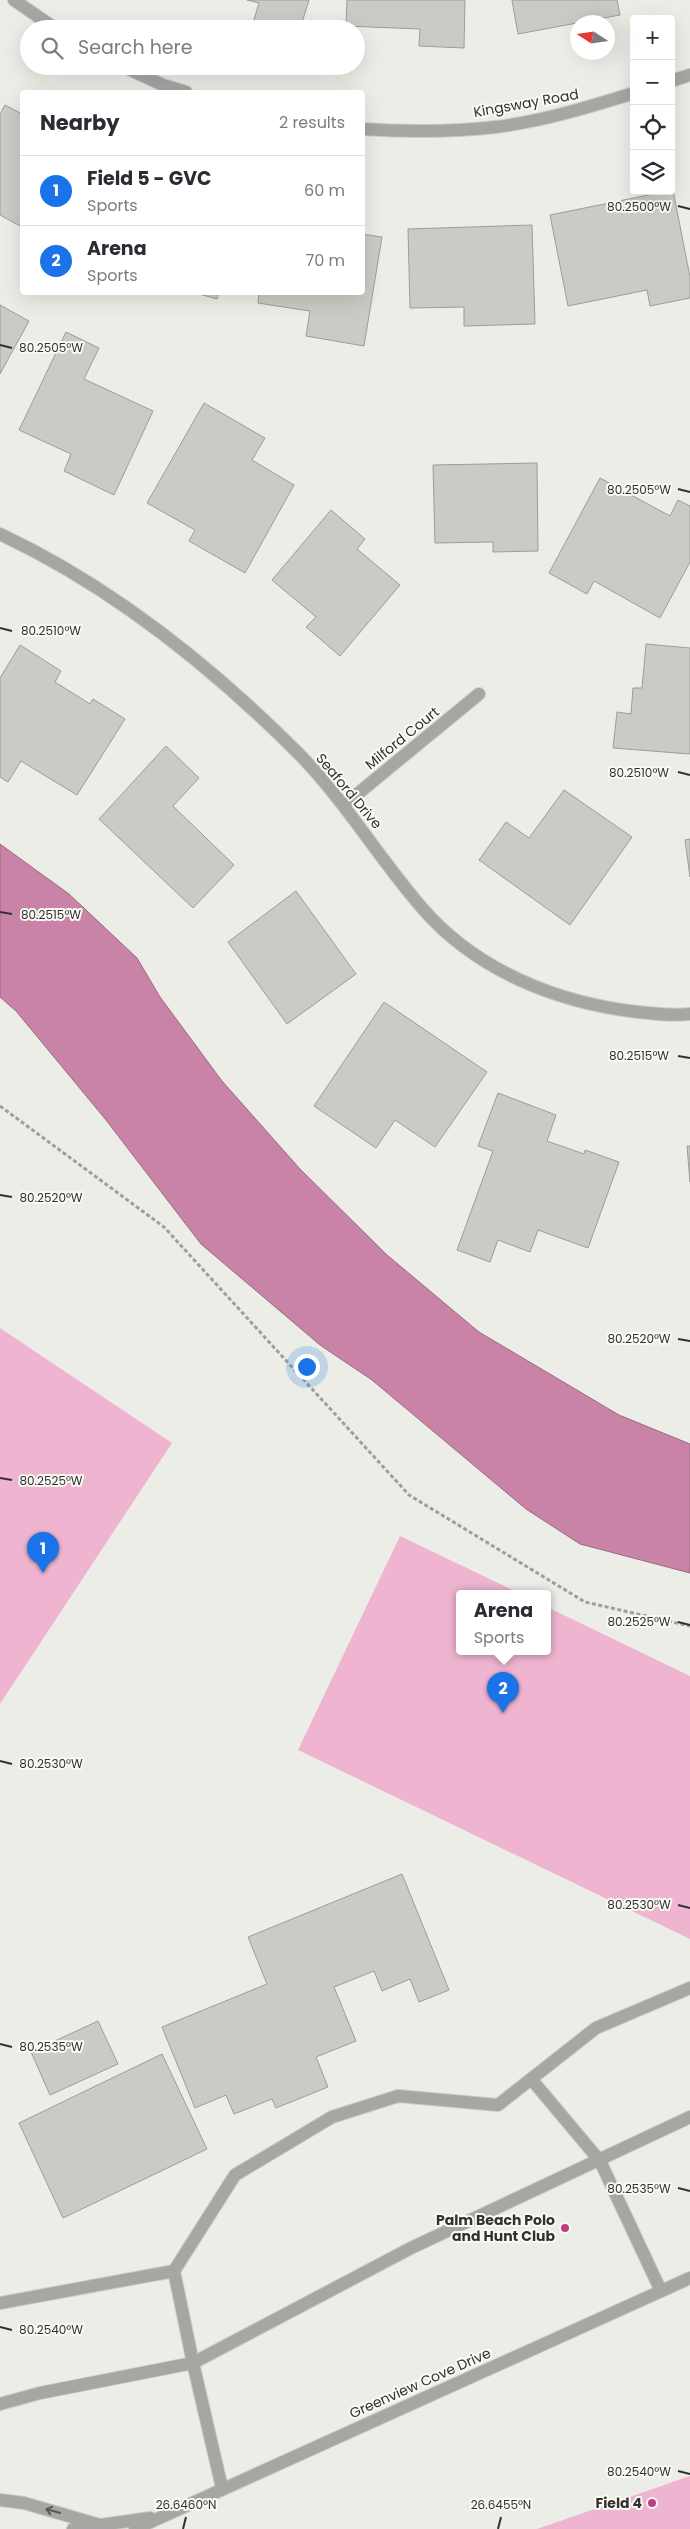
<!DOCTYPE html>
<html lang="en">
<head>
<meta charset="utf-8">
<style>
	:root { --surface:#fff; --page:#f7f7f7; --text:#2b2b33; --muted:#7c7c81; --line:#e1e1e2; --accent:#1a73e8 }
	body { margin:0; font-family:Poppins,sans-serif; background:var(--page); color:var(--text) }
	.controls { position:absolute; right:15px; top:15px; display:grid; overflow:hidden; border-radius:5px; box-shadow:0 5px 20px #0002 }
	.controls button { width:45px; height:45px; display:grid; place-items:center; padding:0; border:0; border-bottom:1px solid var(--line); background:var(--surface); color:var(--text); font:25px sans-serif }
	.compass { position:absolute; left:570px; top:15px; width:45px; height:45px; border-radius:50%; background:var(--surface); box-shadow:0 5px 20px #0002; rotate:282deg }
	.you { position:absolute; left:306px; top:1366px; width:18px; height:18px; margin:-12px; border:4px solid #fff; border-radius:50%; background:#1a73e8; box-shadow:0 0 0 8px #1a73e833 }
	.badge { display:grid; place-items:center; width:32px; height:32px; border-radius:50%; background:var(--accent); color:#fff; font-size:16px; font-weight:700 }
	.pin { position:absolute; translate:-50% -41px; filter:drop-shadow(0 1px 2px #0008) }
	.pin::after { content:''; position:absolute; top:26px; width:18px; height:15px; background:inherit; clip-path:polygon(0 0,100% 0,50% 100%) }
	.popup { position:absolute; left:456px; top:1590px; width:95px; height:65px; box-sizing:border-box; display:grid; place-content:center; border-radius:5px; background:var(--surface); filter:drop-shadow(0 1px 4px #0005); font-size:16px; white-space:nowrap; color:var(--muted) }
	.popup b { font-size:19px; color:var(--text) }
	.popup::after { content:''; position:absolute; left:50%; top:100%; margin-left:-10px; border:10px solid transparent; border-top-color:var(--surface) }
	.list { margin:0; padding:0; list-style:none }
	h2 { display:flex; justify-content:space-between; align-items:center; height:65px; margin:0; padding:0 20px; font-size:21px }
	h2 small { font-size:16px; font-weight:400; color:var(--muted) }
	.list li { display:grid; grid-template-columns:32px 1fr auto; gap:15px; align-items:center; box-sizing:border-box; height:70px; padding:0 20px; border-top:1px solid var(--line) }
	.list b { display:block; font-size:19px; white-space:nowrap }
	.list p { margin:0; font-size:16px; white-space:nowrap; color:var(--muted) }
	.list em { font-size:16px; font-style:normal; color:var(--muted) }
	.icon { flex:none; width:28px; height:28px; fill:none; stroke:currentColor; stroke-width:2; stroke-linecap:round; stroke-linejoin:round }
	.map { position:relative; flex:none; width:690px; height:2529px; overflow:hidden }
	.search { position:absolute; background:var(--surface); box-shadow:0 5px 20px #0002; left:20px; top:20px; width:345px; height:55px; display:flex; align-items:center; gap:12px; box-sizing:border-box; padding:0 18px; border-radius:28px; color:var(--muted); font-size:19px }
	.panel { position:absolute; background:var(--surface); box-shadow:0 5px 20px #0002; left:20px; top:90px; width:345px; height:205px; border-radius:5px }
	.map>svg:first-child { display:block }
</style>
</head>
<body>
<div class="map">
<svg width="690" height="2529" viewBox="0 0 690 2529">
	<rect width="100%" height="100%" fill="#ecede7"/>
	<!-- green -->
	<path fill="#efb5d0" d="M0,1328L172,1443L0,1704Z
		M400,1536L521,1594H459V1652H547V1607L690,1676V1939L298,1750Z
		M690,2476V2529H537Z"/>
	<!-- water -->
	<path fill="#c983a6" stroke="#9b6a82" d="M0,844L69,894L137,958L160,997L222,1081L300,1169L387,1255L479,1332L619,1415L690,1444V1573L580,1544L526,1509L372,1380L320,1345L201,1244L106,1120L16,1011L0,997Z"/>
	<!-- building -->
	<path fill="#c9cbc5" stroke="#9b9d97" d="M247,0H309L300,29H275L253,23L259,3Z
		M347,0H465L464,48L419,46L420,29L346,26Z
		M512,0H617L620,15L518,34Z
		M5,105L22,114V227L0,215V114Z
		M673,190L690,277V298L650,306L647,290L568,306L550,215Z
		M532,225L535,324L464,326V307L410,308L408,229Z
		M362,234L382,237L364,346L306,336L310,311L258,303L259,292H362Z
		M192,292H219L217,299Z
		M0,305L29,321L0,374Z
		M66,332L99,348L84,379L153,411L114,495L64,471L71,454L19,430Z
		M204,403L265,438L252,460L294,485L245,573L189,541L195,530L147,503Z
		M537,463L538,551L493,552V542L435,543L433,465Z
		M600,478L670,516L678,500L690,506V562L660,618L594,581L587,594L549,573Z
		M331,510L365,539L357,549L400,585L340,656L306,627L316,617L272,580Z
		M646,644L690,648V754L613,748L617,712L631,714L633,688H642Z
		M20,645L61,671L55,682L90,704L93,699L125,719L77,795L21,761L8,782L0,777V678Z
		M166,746L199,778L173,806L234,865L193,908L99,819Z
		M564,790L632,837L570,925L479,860L506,822L529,838Z
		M690,839V877L685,840Z
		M296,891L356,974L287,1024L228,942Z
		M384,1002L487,1072L435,1147L395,1120L376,1148L314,1106Z
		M498,1093L556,1115L547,1141L584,1154L585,1150L619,1162L588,1248L538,1230L530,1252L498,1240L490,1262L457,1250L493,1151L478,1146Z
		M687,1146H690V1182Z
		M402,1874L449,1990L419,2002L410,1979L382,1991L374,1971L334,1987L356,2041L316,2057L328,2087L276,2108L272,2099L234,2114L226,2095L195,2108L162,2027L267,1984L248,1937Z
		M98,2021L118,2064L50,2095L31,2052Z
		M162,2054L207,2149L63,2218L19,2123Z"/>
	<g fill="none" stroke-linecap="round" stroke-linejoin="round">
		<defs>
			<path id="service" d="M532,2080L600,2161L661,2291
				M174,2271L235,2175L332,2117L398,2096L498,2105L596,2028L690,1988
				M0,2303L174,2271L193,2363L40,2393L0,2404
				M222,2488L193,2363L411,2248L690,2117"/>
			<path id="minor" d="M14,0L56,29
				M122,66L163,85L186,92
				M671,81L690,75
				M362,129C407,132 452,132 496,127C543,121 589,107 634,93
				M0,534C113,587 210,665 297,752C345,800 379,859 423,909C477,971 558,1003 638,1012C656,1014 672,1016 690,1014
				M344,805L479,694
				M0,2500L24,2503L100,2525
				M73,2529L150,2518
				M135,2529L690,2278"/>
		</defs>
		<!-- service casing -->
		<use href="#service" stroke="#cacbc6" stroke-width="14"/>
		<!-- minor casing -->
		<use href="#minor" stroke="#cacbc6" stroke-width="14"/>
		<!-- path -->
		<path stroke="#9e9f9b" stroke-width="3" stroke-dasharray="4 2.5" stroke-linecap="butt" d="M0,1106L164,1227L409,1495L585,1602L690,1626"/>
		<!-- service -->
		<use href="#service" stroke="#a6a6a4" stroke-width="12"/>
		<!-- minor -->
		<use href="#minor" stroke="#a6a6a4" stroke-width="12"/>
	</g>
	<!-- one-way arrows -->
	<defs><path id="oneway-shaft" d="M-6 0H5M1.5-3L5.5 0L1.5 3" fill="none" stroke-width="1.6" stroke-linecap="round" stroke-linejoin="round" transform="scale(1.25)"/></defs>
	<use stroke="#5a5a58" href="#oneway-shaft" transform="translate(53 2511) rotate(-164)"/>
	<!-- ticks -->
	<path fill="none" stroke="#31312f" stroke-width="2" d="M678,206L690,209M0,345L12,348M678,489L690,492M0,628L12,631M678,772L690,775M0,912L12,914M678,1056L690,1058M0,1195L12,1197M678,1339L690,1341M0,1478L12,1480M678,1622L690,1625M0,1761L12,1764M678,1905L690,1908M0,2044L12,2047M678,2188L690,2191M0,2327L12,2330M678,2471L690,2474M183,2529L186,2517M498,2529L501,2517"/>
	<!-- markers -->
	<g fill="#bd3d87" stroke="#f9faf4" stroke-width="2">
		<circle cx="565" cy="2228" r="5"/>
		<circle cx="652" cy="2503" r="5"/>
	</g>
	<g text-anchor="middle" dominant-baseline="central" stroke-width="4" stroke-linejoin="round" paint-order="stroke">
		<!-- street labels -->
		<g font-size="14" fill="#31312f" stroke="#f9faf4">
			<text transform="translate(526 103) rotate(-10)">Kingsway Road</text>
			<text transform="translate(402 738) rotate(-39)">Milford Court</text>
			<text transform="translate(349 791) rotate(50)">Seaford Drive</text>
			<text transform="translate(420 2383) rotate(-24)">Greenview Cove Drive</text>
		</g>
		<!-- poi labels -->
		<g font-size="14" font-weight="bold" fill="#31312f" stroke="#f9faf4" text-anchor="end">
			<text x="555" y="2220">Palm Beach Polo<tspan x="555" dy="16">and Hunt Club</tspan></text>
			<text x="642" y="2503">Field 4</text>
		</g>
	</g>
	<g font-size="12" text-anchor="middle" fill="#31312f" stroke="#f9faf4" stroke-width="4" stroke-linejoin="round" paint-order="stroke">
		<text x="639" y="211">80.2500°W</text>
		<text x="51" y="352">80.2505°W</text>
		<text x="639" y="494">80.2505°W</text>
		<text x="51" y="635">80.2510°W</text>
		<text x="639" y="777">80.2510°W</text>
		<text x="51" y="919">80.2515°W</text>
		<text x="639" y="1060">80.2515°W</text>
		<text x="51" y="1202">80.2520°W</text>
		<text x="639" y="1343">80.2520°W</text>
		<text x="51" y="1485">80.2525°W</text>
		<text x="639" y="1626">80.2525°W</text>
		<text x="51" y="1768">80.2530°W</text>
		<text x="639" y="1909">80.2530°W</text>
		<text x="51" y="2051">80.2535°W</text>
		<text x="639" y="2193">80.2535°W</text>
		<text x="51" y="2334">80.2540°W</text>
		<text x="639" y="2476">80.2540°W</text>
		<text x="186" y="2509">26.6460°N</text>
		<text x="501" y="2509">26.6455°N</text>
	</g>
</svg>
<div class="controls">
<button>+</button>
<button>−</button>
<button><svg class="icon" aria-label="locate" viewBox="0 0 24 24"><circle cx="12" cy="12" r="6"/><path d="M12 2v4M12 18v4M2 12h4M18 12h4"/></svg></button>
<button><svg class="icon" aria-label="layers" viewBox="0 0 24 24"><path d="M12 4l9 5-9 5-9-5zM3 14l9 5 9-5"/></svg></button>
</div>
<svg class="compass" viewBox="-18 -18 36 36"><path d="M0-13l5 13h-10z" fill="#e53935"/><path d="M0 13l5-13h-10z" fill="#7c7c81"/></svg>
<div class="you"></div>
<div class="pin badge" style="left:43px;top:1573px">1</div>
<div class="pin badge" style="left:503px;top:1713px">2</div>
<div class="popup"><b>Arena</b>Sports</div>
<div class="search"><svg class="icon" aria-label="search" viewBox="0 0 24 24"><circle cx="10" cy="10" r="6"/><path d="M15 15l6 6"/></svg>Search here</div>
<section class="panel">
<h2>Nearby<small>2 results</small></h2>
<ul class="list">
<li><span class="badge">1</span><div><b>Field 5 - GVC</b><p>Sports</p></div><em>60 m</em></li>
<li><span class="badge">2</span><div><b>Arena</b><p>Sports</p></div><em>70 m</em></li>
</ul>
</section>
</div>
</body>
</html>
